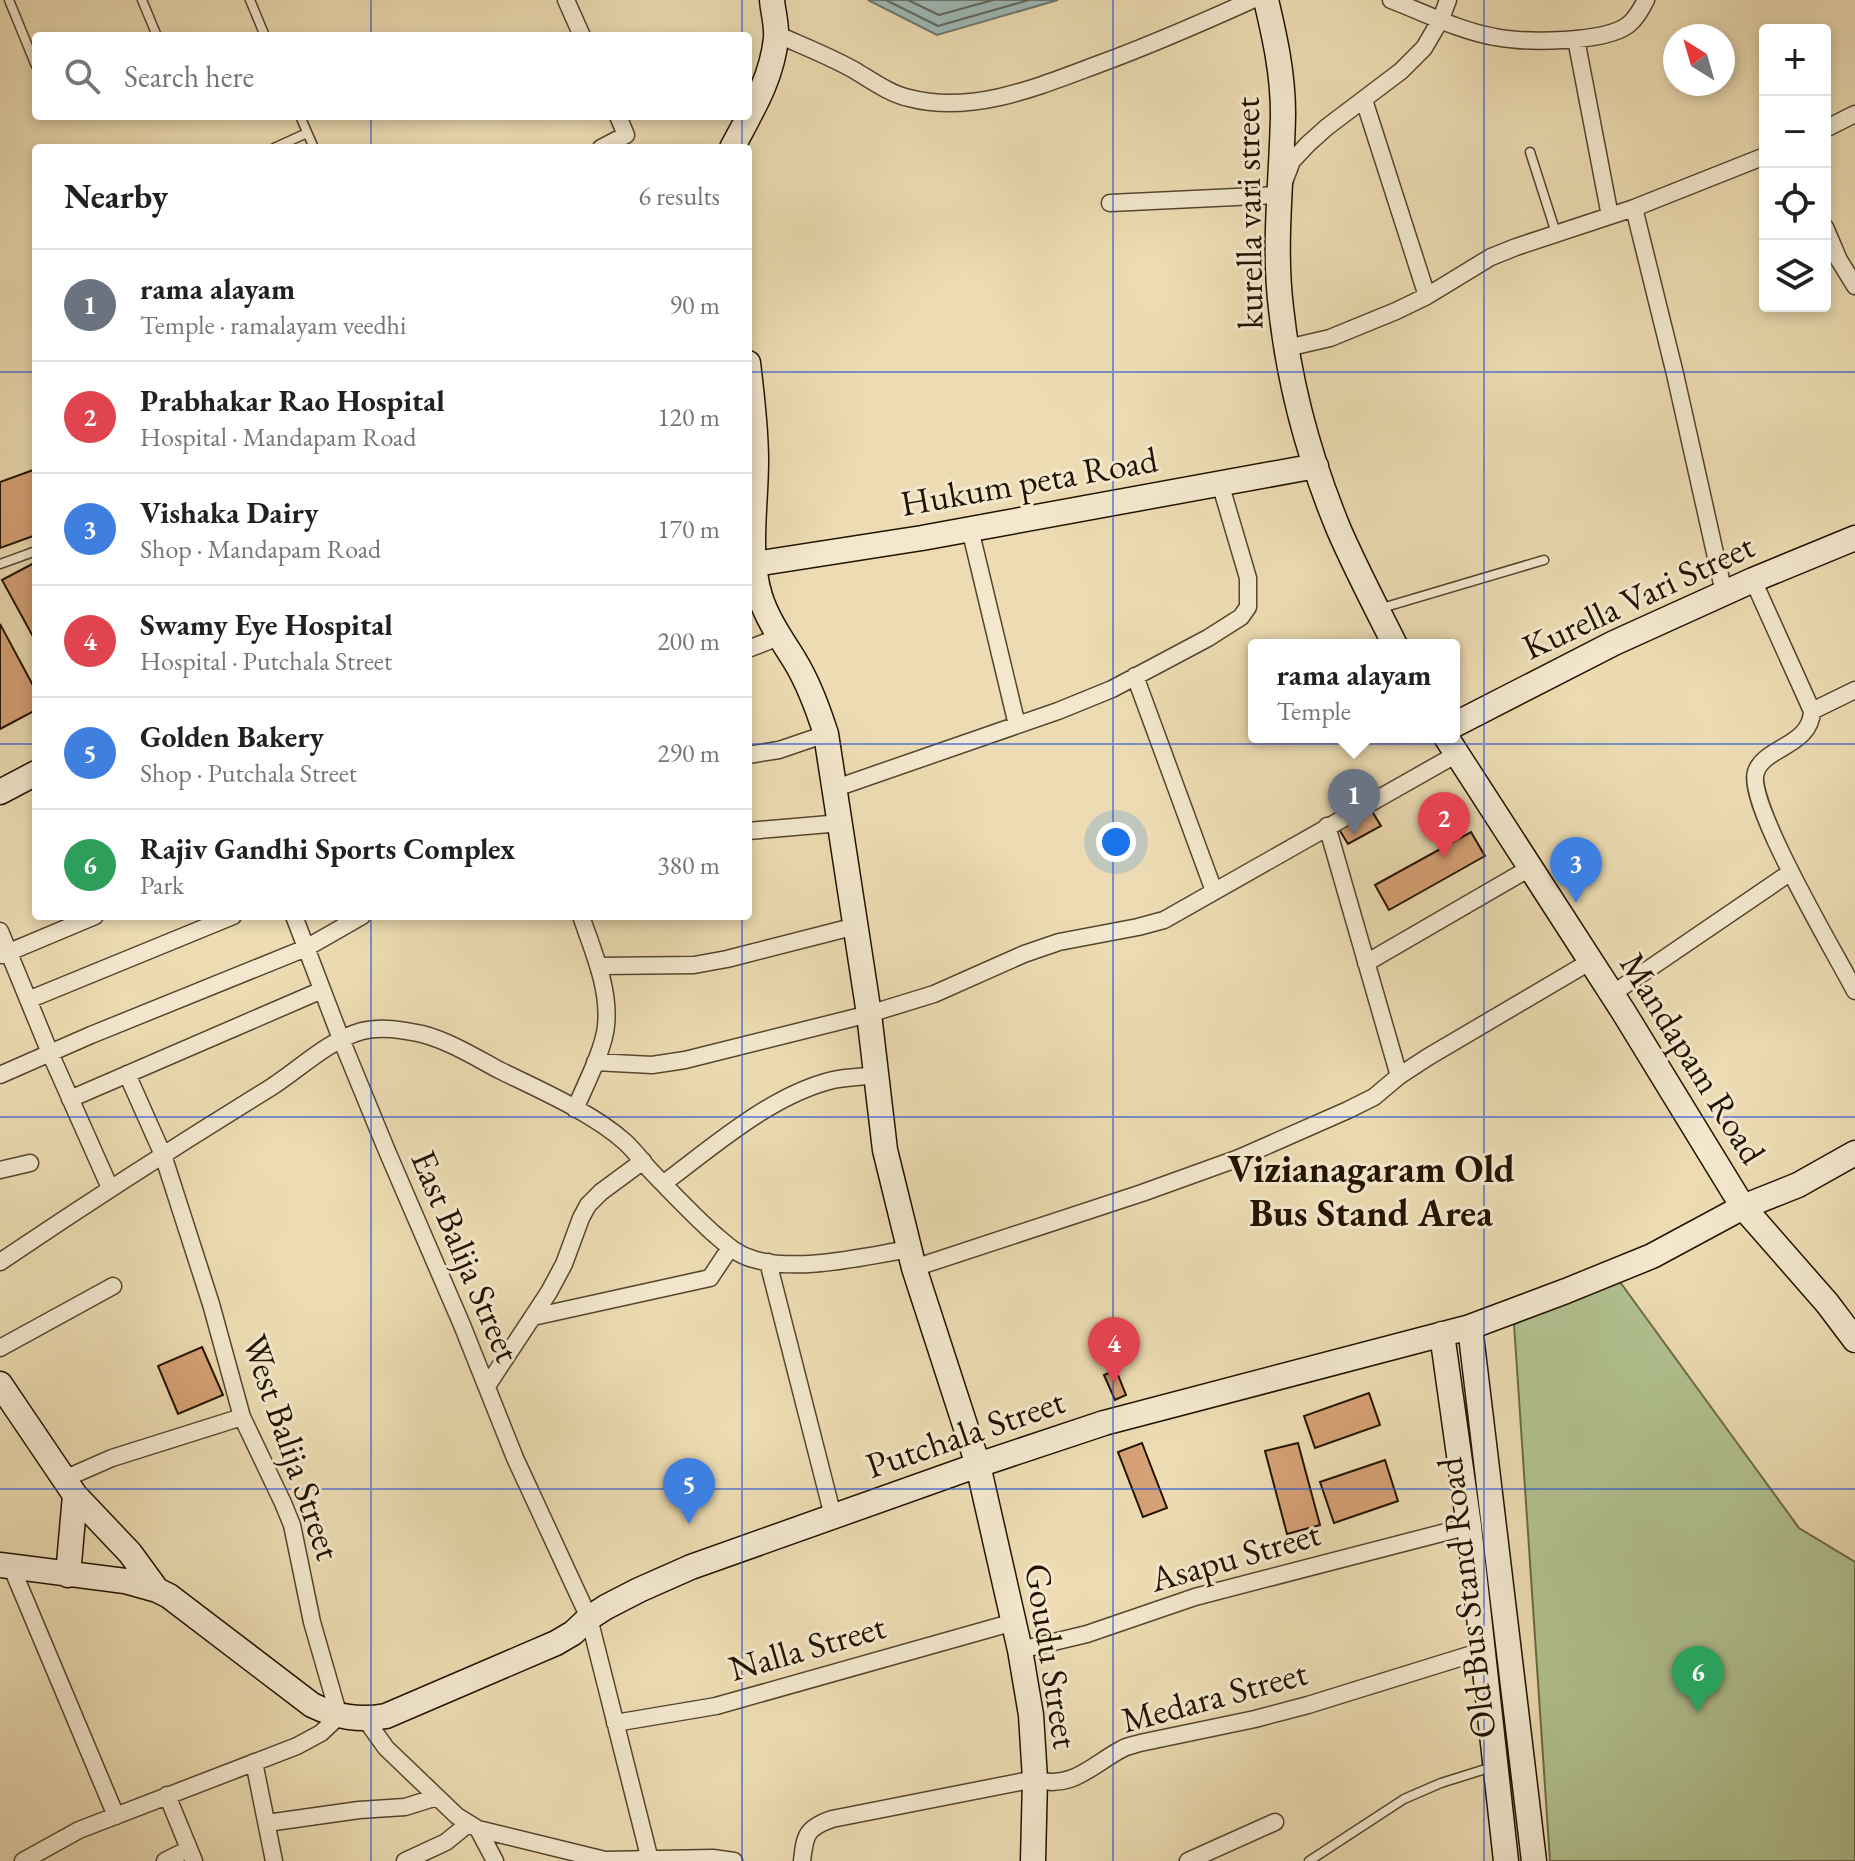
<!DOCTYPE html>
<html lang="en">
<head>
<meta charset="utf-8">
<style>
	:root { --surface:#fff; --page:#f2f2f2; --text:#202124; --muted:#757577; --line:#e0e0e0; --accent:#8f2418 }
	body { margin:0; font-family:"EB Garamond",serif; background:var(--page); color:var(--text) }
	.controls { position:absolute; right:24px; top:24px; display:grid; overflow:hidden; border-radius:8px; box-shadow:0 4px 12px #0003 }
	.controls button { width:72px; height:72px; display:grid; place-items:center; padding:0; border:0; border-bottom:2px solid var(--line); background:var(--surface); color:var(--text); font:40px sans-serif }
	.compass { position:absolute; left:1663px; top:24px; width:72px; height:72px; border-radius:50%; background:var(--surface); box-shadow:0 4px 12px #0003; rotate:323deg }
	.you { position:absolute; left:1116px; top:842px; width:28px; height:28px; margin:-20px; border:6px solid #fff; border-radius:50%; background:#1a73e8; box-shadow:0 0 0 12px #1a73e833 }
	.badge { display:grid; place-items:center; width:52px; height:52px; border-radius:50%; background:var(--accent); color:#fff; font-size:26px; font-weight:700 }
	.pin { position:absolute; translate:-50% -66px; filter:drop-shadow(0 2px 4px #0008) }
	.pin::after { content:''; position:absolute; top:42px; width:28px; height:24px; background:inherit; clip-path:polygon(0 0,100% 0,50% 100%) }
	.popup { position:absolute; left:1248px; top:639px; width:212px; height:104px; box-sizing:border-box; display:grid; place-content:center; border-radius:8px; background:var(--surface); filter:drop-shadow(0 2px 6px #0005); font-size:26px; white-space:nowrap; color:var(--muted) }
	.popup b { font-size:30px; color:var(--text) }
	.popup::after { content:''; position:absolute; left:50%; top:100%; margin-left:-16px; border:16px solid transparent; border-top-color:var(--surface) }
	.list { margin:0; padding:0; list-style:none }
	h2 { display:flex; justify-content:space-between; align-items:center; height:104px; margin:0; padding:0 32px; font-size:34px }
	h2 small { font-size:26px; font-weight:400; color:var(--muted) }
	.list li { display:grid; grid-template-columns:52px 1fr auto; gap:24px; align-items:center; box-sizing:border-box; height:112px; padding:0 32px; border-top:2px solid var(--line) }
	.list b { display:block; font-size:30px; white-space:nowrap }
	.list p { margin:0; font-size:26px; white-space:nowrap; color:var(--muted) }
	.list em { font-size:26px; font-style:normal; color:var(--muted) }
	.icon { flex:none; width:44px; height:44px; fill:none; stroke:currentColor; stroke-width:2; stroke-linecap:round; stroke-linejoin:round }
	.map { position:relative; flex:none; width:1855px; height:1861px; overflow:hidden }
	.search { position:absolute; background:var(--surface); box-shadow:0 4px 12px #0003; left:32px; top:32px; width:720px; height:88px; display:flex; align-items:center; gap:20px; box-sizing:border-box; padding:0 28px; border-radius:8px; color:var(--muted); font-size:30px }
	.panel { position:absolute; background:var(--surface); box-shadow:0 4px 12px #0003; left:32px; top:144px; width:720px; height:776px; border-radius:8px }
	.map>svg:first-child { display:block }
</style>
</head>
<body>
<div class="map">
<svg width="1855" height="1861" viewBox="0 0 1855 1861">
	<rect width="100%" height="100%" fill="#eddcb3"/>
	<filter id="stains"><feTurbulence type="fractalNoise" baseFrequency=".0025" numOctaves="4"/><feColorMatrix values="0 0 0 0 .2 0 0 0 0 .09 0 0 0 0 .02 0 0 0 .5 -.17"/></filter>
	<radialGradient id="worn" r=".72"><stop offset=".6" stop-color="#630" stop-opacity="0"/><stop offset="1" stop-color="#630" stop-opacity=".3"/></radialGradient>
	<!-- green -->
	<path fill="#b2c291" stroke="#6a6a49" stroke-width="2" d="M1620,1282L1799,1528L1855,1562V1861H1550L1514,1324Z"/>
	<!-- water -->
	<path fill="#9db9b7" stroke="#6c776e" stroke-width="2" d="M868,0H1058L937,35Z"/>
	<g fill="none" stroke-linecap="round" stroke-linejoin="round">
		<!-- shore -->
		<path stroke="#60665c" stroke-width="2" d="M886,0L938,26L1029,0
			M908,0L939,15L993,0"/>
	</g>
	<!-- building -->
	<path fill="#d6a175" stroke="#221301" stroke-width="2" d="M36,469V535L0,548V482Z
		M36,562V642L2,580Z
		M0,624L36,691V710L0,729Z
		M1370,808L1381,826L1348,844L1337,826Z
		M1471,832L1485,856L1389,910L1375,885Z
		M202,1347L223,1395L178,1414L158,1366Z
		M1116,1370L1126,1395L1115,1400L1104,1375Z
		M1369,1393L1380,1425L1315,1448L1304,1416Z
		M1142,1443L1167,1508L1143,1517L1118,1452Z
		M1298,1443L1320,1525L1287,1534L1265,1451Z
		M1385,1460L1398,1501L1334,1523L1320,1482Z"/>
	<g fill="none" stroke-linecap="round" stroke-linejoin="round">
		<defs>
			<path id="lane" d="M9,0L36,66
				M142,0L157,36
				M250,0L265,36
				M300,116L314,148
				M274,148L307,133
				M1530,152L1556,233
				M0,564L36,551
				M1382,608L1544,560
				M1309,1861L1404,1799L1441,1783L1492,1767"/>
			<path id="street" d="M566,0L582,36
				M1391,0C1425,13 1460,31 1495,37C1525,43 1604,43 1628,25C1636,19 1641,9 1646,0
				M776,34C803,46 829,56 854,70C871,80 890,94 909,98C973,115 1040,86 1099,64C1151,45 1201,23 1252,0
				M1576,39L1610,216
				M1364,100L1427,296
				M1825,129L1855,114
				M601,148L626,135L618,116
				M1110,203L1279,195L1292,161L1308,144L1327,127L1401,71L1424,48L1441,19L1448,0
				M1634,208L1675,374L1724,593
				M1825,227L1839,260L1855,286
				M1287,348L1330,338L1396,311L1427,296L1491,257L1516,247L1634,208L1765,156
				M970,529L1017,725
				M1753,580L1812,711C1811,746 1764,747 1756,772C1745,802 1837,956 1855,991
				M748,649L779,637
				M1135,676L1214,891
				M1812,711L1855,690
				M748,755L779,750L826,734
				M836,788L1058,711L1112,689L1208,638L1241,617L1248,607V578L1220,483
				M1327,826L1399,1076
				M748,831L841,823
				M294,916L341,1039L387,1151L462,1325L515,1458L589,1618L650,1860
				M0,931L50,1053L110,1188
				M2,955L95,916
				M1366,963L1530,868
				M599,966L694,965L727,959L856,926
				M1612,994L1791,872
				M28,1000L233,916
				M595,1062L652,1065L685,1060L869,1014L934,994L1024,954L1059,942L1138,927L1164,920L1457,754
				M0,1075L91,1035L306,948L362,916
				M70,1099L322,990
				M575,1109C584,1088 604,1049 606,1026C610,989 593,951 581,916
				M0,1170L30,1163
				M664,1183C714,1146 771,1095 833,1080C847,1077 862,1077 877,1075
				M0,1262C89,1202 179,1144 270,1088C300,1069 327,1041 362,1031C381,1026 403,1030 422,1034C449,1041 475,1057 499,1070C538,1089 593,1113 625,1142C634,1150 641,1160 649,1169C670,1191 691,1213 713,1233C726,1244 737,1255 753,1259C797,1273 865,1256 910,1249
				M768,1262L833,1516
				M914,1268L1142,1193L1239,1158L1348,1110L1374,1097L1399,1076L1428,1057L1591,961
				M533,1317L710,1278L730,1248
				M0,1348L113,1286
				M487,1386L549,1292L564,1264L581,1218L588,1205L601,1192L643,1161
				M64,1479L112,1458L242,1417
				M11,1566L116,1816
				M1020,1650L1087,1634L1195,1597L1469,1526
				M366,1720L386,1748L457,1816L478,1829L605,1860L713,1858L734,1861
				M615,1723L716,1706L1014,1622
				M254,1762L274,1861
				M167,1795L194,1861
				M267,1823L359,1810L405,1807L437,1797
				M478,1829L495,1861
				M23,1861L79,1830L297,1746L321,1733L339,1716L312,1622L292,1525L283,1503L242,1417L211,1304L163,1155L127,1074
				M165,1861L189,1849
				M405,1861L446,1842L468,1824
				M802,1861C805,1835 806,1828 832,1819L1035,1779C1071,1791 1093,1764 1122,1749C1127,1746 1134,1745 1140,1743L1255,1719L1308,1705L1482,1651
				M1188,1861L1275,1822"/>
			<path id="secondary" d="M1266,0C1275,38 1283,74 1283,114C1282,178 1273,243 1281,308C1289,383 1310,460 1339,530C1356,569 1376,607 1395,645
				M732,148C751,112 772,79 776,38C777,25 773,12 772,0
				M748,363C752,396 756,428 756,461C756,505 747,554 760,596C767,619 782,640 795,661C809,684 818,709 826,734L869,1014L885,1150L914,1268L978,1465L1020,1650L1031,1715L1035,1779L1033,1861
				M748,565L922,538L1316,466
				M1454,725L1614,643L1753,580L1855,538
				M1446,737L1623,1011L1743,1207L1827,1303L1855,1340
				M0,792L36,773
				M1470,1327L1534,1861
				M1442,1334L1469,1526L1506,1861
				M0,1384L75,1495L130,1553L157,1590
				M0,1565L125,1581L157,1590L169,1596L312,1705C337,1717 359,1721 386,1716L556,1643L573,1633L589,1618L606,1607L639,1590L691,1567L978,1465L1104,1423L1470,1327L1566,1291L1652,1256L1743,1207L1798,1185L1855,1153
				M68,1575L75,1495"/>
		</defs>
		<!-- lane casing -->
		<use href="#lane" stroke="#55452e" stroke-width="11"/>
		<!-- street casing -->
		<use href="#street" stroke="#55452e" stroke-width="19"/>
		<!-- secondary casing -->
		<use href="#secondary" stroke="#221301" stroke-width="27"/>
		<!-- lane -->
		<use href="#lane" stroke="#f3e8ce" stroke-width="8"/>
		<!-- street -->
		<use href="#street" stroke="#f3e8ce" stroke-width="16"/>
		<!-- secondary -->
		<use href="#secondary" stroke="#f3e8ce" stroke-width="24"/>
	</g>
	<!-- grid -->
	<path fill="none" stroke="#1d4ed8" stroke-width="2" stroke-opacity="0.55" d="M371,0V36M742,0V36M1113,0V1861M1484,0V1861M371,116V148M742,116V148M0,372H36M748,372H1855M0,744H36M748,744H1855M371,916V1861M742,916V1861M0,1117H1855M0,1489H1855"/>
	<g text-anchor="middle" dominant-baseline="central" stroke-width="6" stroke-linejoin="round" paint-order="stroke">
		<!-- street labels -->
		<g font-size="36" fill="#221301" stroke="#f3e8ce">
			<text transform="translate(1248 213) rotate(-91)">kurella vari street</text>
			<text transform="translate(1029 481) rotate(-10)">Hukum peta Road</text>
			<text transform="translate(1638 596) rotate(-25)">Kurella Vari Street</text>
			<text transform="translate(1693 1058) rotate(58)">Mandapam Road</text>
			<text transform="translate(466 1256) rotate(67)">East Balija Street</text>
			<text transform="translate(965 1433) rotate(-19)">Putchala Street</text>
			<text transform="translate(292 1447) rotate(71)">West Balija Street</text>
			<text transform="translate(1235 1556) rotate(-16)">Asapu Street</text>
			<text transform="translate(1466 1598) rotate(-97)">Old Bus Stand Road</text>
			<text transform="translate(807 1647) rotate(-16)">Nalla Street</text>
			<text transform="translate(1052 1656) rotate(81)">Goudu Street</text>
			<text transform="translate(1214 1696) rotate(-15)">Medara Street</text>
		</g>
		<!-- neighbourhood labels -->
		<g font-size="38" font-weight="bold" fill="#221301" stroke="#f3e8ce">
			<text x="1371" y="1168">Vizianagaram Old<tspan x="1371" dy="44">Bus Stand Area</tspan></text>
		</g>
	</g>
	<rect width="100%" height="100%" filter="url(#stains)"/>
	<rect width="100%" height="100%" fill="url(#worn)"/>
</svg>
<div class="controls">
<button>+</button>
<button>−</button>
<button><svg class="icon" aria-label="locate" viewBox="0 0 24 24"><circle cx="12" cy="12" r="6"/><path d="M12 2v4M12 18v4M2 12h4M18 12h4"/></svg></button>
<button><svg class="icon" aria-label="layers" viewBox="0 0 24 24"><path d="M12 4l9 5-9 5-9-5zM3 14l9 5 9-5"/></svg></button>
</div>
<svg class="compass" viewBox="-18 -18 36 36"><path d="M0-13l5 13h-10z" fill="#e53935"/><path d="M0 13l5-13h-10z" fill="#757577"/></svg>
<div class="you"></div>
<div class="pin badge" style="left:1354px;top:835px;background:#6b7280">1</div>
<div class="popup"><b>rama alayam</b>Temple</div>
<div class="pin badge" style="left:1444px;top:858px;background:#e0444e">2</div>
<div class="pin badge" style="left:1576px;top:903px;background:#3f7fe0">3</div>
<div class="pin badge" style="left:1114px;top:1383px;background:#e0444e">4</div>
<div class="pin badge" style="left:689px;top:1524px;background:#3f7fe0">5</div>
<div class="pin badge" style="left:1698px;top:1712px;background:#2e9e5b">6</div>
<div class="search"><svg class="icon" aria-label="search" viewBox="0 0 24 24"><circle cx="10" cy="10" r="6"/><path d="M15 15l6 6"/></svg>Search here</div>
<section class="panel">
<h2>Nearby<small>6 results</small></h2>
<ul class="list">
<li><span class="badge" style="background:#6b7280">1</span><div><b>rama alayam</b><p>Temple · ramalayam veedhi</p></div><em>90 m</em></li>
<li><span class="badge" style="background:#e0444e">2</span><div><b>Prabhakar Rao Hospital</b><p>Hospital · Mandapam Road</p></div><em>120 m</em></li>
<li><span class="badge" style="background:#3f7fe0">3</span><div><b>Vishaka Dairy</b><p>Shop · Mandapam Road</p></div><em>170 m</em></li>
<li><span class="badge" style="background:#e0444e">4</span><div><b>Swamy Eye Hospital</b><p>Hospital · Putchala Street</p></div><em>200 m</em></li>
<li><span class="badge" style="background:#3f7fe0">5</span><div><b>Golden Bakery</b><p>Shop · Putchala Street</p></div><em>290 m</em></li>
<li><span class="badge" style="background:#2e9e5b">6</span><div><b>Rajiv Gandhi Sports Complex</b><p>Park</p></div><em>380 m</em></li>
</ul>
</section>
</div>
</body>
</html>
